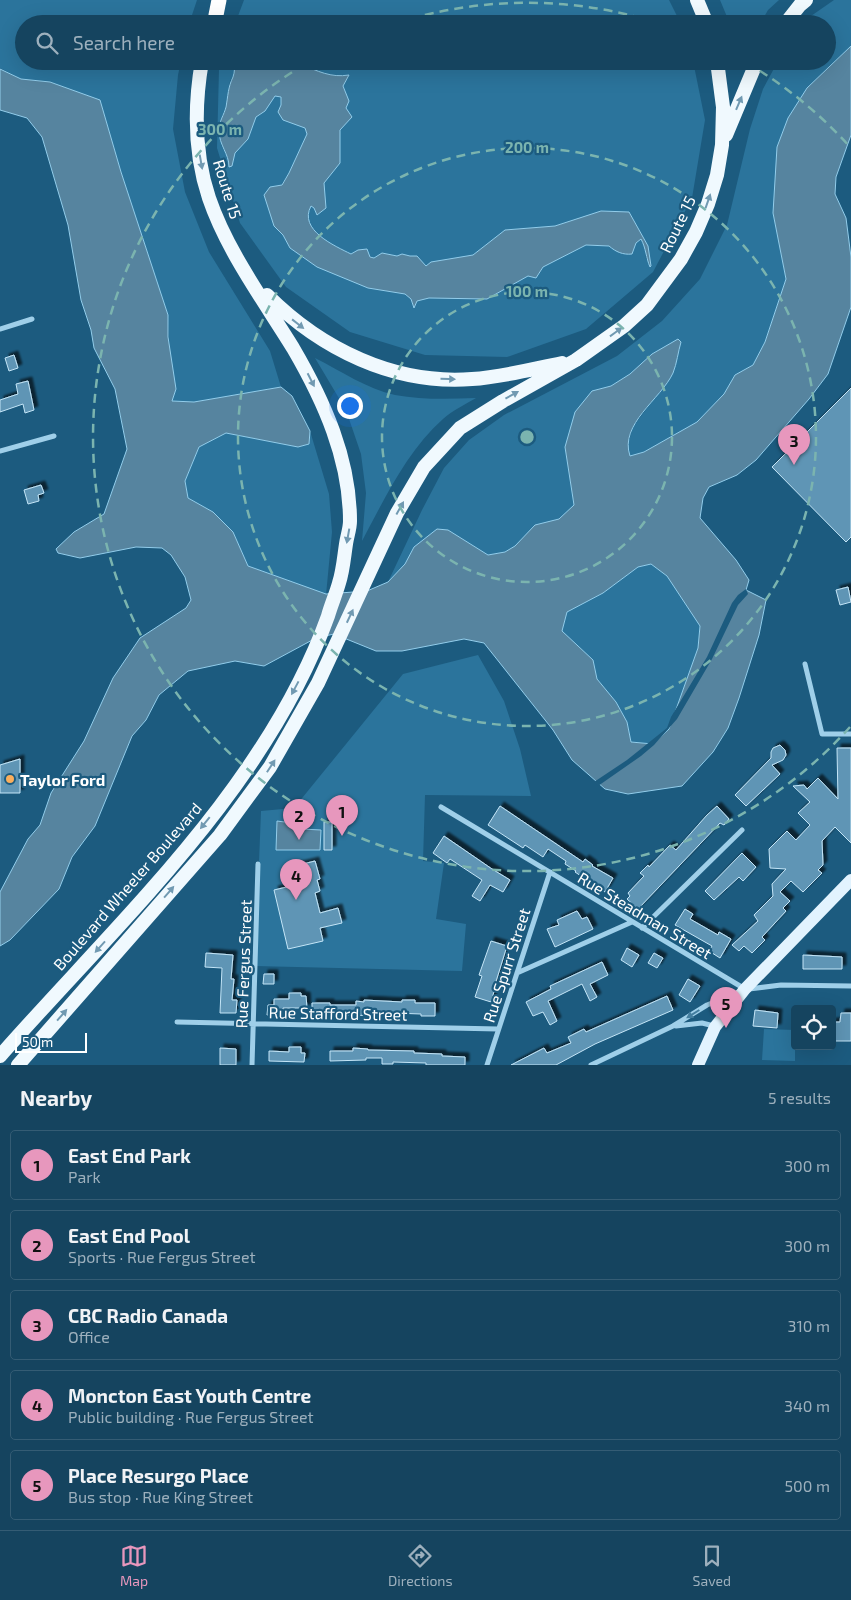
<!DOCTYPE html>
<html lang="en">
<head>
<meta charset="utf-8">
<style>
	:root { --surface:#15445f; --page:#224e68; --text:#f1f3f6; --muted:#9db0bd; --line:#345c74; --accent:#e797bd }
	body { margin:0; font-family:"Exo 2",sans-serif; background:var(--page); color:var(--text) }
	.controls { position:absolute; right:15px; bottom:15px; display:grid; overflow:hidden; border-radius:5px; box-shadow:0 5px 20px #0002 }
	.controls button { width:45px; height:45px; display:grid; place-items:center; padding:0; border:0; border-bottom:1px solid var(--line); background:var(--surface); color:var(--text); font:25px sans-serif }
	.scale { position:absolute; left:15px; bottom:12px; width:72px; box-sizing:border-box; padding-left:5px; border:2px solid #fff; border-top:0; font-size:14px; line-height:18px; white-space:nowrap; color:#fff; -webkit-text-stroke:4px #1c5b7f; paint-order:stroke }
	.you { position:absolute; left:349px; top:405px; width:18px; height:18px; margin:-12px; border:4px solid #fff; border-radius:50%; background:#1a73e8; box-shadow:0 0 0 8px #1a73e833 }
	.badge { display:grid; place-items:center; width:32px; height:32px; border-radius:50%; background:var(--accent); color:#111; font-size:16px; font-weight:700 }
	.pin { position:absolute; translate:-50% -41px; filter:drop-shadow(0 1px 2px #0008) }
	.pin::after { content:''; position:absolute; top:26px; width:18px; height:15px; background:inherit; clip-path:polygon(0 0,100% 0,50% 100%) }
	.list { margin:0; padding:0; list-style:none }
	h2 { display:flex; justify-content:space-between; align-items:center; height:65px; margin:0; padding:0 20px; font-size:21px }
	h2 small { font-size:16px; font-weight:400; color:var(--muted) }
	.list li { display:grid; grid-template-columns:32px 1fr auto; gap:15px; align-items:center; box-sizing:border-box; height:70px; margin:0 10px 10px; padding:0 10px; border:1px solid var(--line); border-radius:5px }
	.list b { display:block; font-size:19px; white-space:nowrap }
	.list p { margin:0; font-size:16px; white-space:nowrap; color:var(--muted) }
	.list em { font-size:16px; font-style:normal; color:var(--muted) }
	.icon { flex:none; width:28px; height:28px; fill:none; stroke:currentColor; stroke-width:2; stroke-linecap:round; stroke-linejoin:round }
	.map { position:relative; flex:none; width:851px; height:1065px; overflow:hidden }
	.search { position:absolute; background:var(--surface); box-shadow:0 5px 20px #0002; left:15px; right:15px; top:15px; height:55px; display:flex; align-items:center; gap:12px; box-sizing:border-box; padding:0 18px; border-radius:28px; color:var(--muted); font-size:19px }
	.sheet { height:465px; background:var(--surface) }
	nav { display:flex; justify-content:space-around; align-items:center; box-sizing:border-box; height:70px; border-top:1px solid var(--line); background:var(--surface); font-size:14px; color:var(--muted) }
	nav a { display:grid; justify-items:center; gap:2px }
	nav .on { color:var(--accent) }
	.map>svg:first-child { display:block }
</style>
</head>
<body>
<div class="map">
<svg width="851" height="1065" viewBox="0 0 851 1065">
	<defs>
		<filter id="shadow"><feDropShadow dx="4" dy="-4" stdDeviation="1" flood-color="#0009"/></filter>
	</defs>
	<rect width="100%" height="100%" fill="#1c5b7f"/>
	<!-- green -->
	<path fill="#2b749c" d="M0,0H197L189,24H24V61H181L178,75L173,129L185,192L209,252L270,351L281,387L194,402L172,401L168,315L121,172L100,100L50,82L21,79L0,68Z
		M244,0H669L681,24H235Z
		M720,0H779L768,10L760,24H730Z
		M834,0H851V46L807,88L773,213L786,279L765,342L753,365L735,375L724,394L697,422L644,452L630,456L627,447L633,427L672,374L678,340L652,354L630,374L611,386L592,391L565,447L574,505L559,519L535,525L515,546L505,552L488,555L448,530L414,547L405,564L388,582L422,510L444,468L469,440L504,415L617,356L662,321L700,279L727,225L750,129L763,89L778,61H827V24H805L811,16Z
		M222,61H236L233,76L230,81L225,109L220,121L221,145L229,159L230,167L232,166L234,153L248,139L256,117L265,111L275,95L281,97V105L279,112L305,128L307,134L289,173L281,185L270,187L274,226L283,235L290,248L368,288L405,294L411,299L414,307L417,301L429,298L487,299L528,276L536,278L543,267L586,245L609,246L632,254L636,243L641,239L645,245L646,259L649,260L648,246L629,212L601,211L555,226L505,230L473,255L431,262L426,266L417,256H410L402,254L397,256L382,253L374,258L358,250L351,254C335,246 298,231 311,206L314,208L317,215L324,183L340,163C340,153 340,142 340,132C342,116 352,101 343,86L349,76L324,74L301,64L300,61H693L705,120L692,198L653,272L586,329L507,357L425,355L350,332L286,287L240,223L217,148L219,69Z
		M315,358C341,371 367,389 395,395C422,400 449,399 476,398C466,404 453,410 443,419C407,451 385,498 362,541L366,493L361,454L346,410Z
		M310,431L329,494L332,532L326,595L248,566L233,532L213,512L188,498L185,481L199,447L226,433L298,447L309,444Z
		M651,564L667,576L700,626L698,648L669,729L653,744L631,742L627,722L616,702L597,679L593,660L562,631L567,611L603,593L638,567Z
		M478,655L504,701L520,749L531,796L425,795L423,861L444,863L436,919L466,924L462,971L255,966L261,811L294,808L403,674Z
		M764,1029L795,1030V1061L762,1060Z"/>
	<!-- water -->
	<path fill="#56849f" stroke="#92cdeb" fill-rule="evenodd" d="M851,46V135L836,177L835,194L846,218L851,257V307L828,374L809,399L756,460L737,475L709,487L703,498L700,518L736,560L749,580L746,590L766,600L759,635L739,698L728,728L713,752L682,786L628,794L605,789L572,760L553,730L484,643L464,639L402,651H376L334,634L316,638L264,666L235,661L188,671L159,695L146,720L132,736L95,826L72,857L59,889L10,940L0,946V892L28,839L40,825L51,793L84,741L113,678L140,638L186,608L191,600L185,577L171,555L162,548L136,547L80,558L58,553L56,549L74,532L104,514L127,449L115,389L94,348L91,330L81,300L68,225L42,137L27,118L0,110V69L21,79L50,82L100,100L121,172L168,315V337L176,389L172,401L194,402L281,387L292,396L310,431L309,444L298,447L226,433L199,447L185,481L188,498L213,512L233,532L248,566L326,594L367,591L388,582L405,564L414,547L437,529L448,530L488,555L505,552L515,546L535,525L559,519L574,505L565,447L575,412L592,391L611,386L630,374L652,354L678,339L681,342C678,352 677,363 673,373C661,399 619,424 630,456L644,452L697,422L724,394L735,375L753,365L765,342L786,279L773,213L777,147L788,118L807,88ZM651,564L667,576L700,626L698,648L669,729L653,744L631,742L627,722L616,702L597,679L593,660L562,631L567,612L603,593L638,567Z
		M236,61H300L301,64C317,71 331,78 349,75L343,86L349,101L346,108L352,117L340,130V163L324,183L326,208L317,215L314,208L311,206C298,230 335,246 351,254L358,250L367,249L370,257L374,258L382,253L397,256L402,254L410,256H417L426,266L431,262L473,255L505,230L555,226L601,211L629,212L648,246L651,266L650,267C646,258 646,248 641,239L636,243L632,254C623,255 616,252 609,246L586,245L543,267L536,278L528,276L487,299L429,298L417,301L414,308L411,299L405,294L368,288L317,267L290,248L283,235L274,226L264,195L270,187L282,185L289,173L307,134L305,128L283,120L278,112L281,105V97L275,96L265,111L256,117L248,139L235,153L232,166L229,167C229,153 219,146 219,130C219,121 224,115 226,107C228,96 228,87 233,77C235,72 234,66 236,61Z
		M277,821L292,823L301,829L321,830L320,850H276Z"/>
	<!-- pier -->
	<path fill="#1c5b7f" d="M746,589L748,594L738,605L712,659L677,719L654,745L641,756L598,786L594,782L627,760L667,728L671,717L707,657L732,603L738,595Z"/>
	<!-- building -->
	<path fill="#5e95b5" stroke="#c4e5f7" filter="url(#shadow)" d="M14,355L18,368L9,371L5,358Z
		M28,381L34,410L25,413L23,404L0,412V400L18,394L16,384Z
		M851,388V537L846,542L772,467Z
		M41,485L44,493L38,495L39,501L28,504L24,490Z
		M848,587L851,602L840,605L836,590Z
		M780,745L785,750L786,755L783,760L772,765L780,774L746,806L735,795L771,758V752L773,748Z
		M837,748H851V843L835,827L822,841L823,865L818,870L822,873L803,892L791,881L780,892L790,901L783,908L786,911L762,937L765,940L752,953L744,946L739,951L732,945L758,921L754,915L773,896L772,884L786,869L770,868L769,849L787,831L796,840L810,825L798,813L810,802L793,786L804,785L807,789L818,778L838,799Z
		M20,759V793H0V765Z
		M500,806L583,862L585,859L593,865L592,866L613,878L605,892L575,872L576,871L565,864L566,861L548,849L543,857L525,845L523,848L488,825Z
		M717,806L729,819L724,825L720,823L638,909L627,899L630,896L628,893L644,876L640,873L648,865L649,867L670,845L676,850L707,815Z
		M324,822H332V850H324Z
		M444,836L492,869L510,880L503,892L490,885L480,901L472,896L482,880L450,859L447,863L433,853Z
		M742,853L756,867L743,881L739,877L714,900L705,891Z
		M315,861L320,879L317,880L320,891L315,893L320,913L338,908L342,923L320,928L323,941L288,949L274,890L295,885L291,867Z
		M685,909L693,914L690,919L718,935L719,932L731,939L720,958L709,951L712,946L675,925Z
		M577,911L582,919L587,917L593,929L555,947L547,929L559,925L557,920Z
		M491,941L507,946L494,988H495L491,1002L475,997L482,976L479,975Z
		M627,948L639,955L632,967L621,960Z
		M206,953L233,955L231,979H234L232,1000H237L236,1013H220L222,968L205,967Z
		M654,953L663,958L657,968L648,963Z
		M803,955L842,957V969H803Z
		M602,962L608,975L590,984L597,997L590,1001L582,984L548,1001L557,1021L550,1025L543,1012L533,1016L526,1002L551,989L550,986Z
		M264,974H274V984H263Z
		M688,979L700,986L690,1002L679,995Z
		M289,993H301V996H306L307,1008H283V1015H267L268,1005H274V999H289Z
		M667,996L673,1010L595,1044L556,1065H511L544,1048L547,1053L571,1043L568,1037L584,1029L586,1032Z
		M364,1000L402,1002V1000H415V1003H435V1016H421V1014L393,1013V1015L312,1016V1003H330V1005H356V1001L364,1002Z
		M755,1010L778,1013L777,1028L753,1026Z
		M841,1013H851V1041H832V1022H840Z
		M289,1047H301V1053H305L304,1062L269,1061V1051L289,1052Z
		M220,1048L236,1049V1065H220Z
		M353,1048L368,1049V1050L414,1051V1053L442,1054V1056L465,1057V1065H426V1063L393,1062V1064H382V1058H366V1060L330,1061V1051H353Z"/>
	<g fill="none" stroke-linecap="round" stroke-linejoin="round">
		<!-- minor -->
		<path stroke="#9fcfe9" stroke-width="5" d="M0,329L32,319
			M0,451L54,436
			M805,664L822,734H851
			M441,807L745,989
			M642,928L742,830
			M517,973L632,922
			M749,989L781,985L851,986
			M177,1022L498,1029
			M676,1026L702,1023L714,1026
			M252,1065L258,864
			M487,1065L550,872
			M591,1065L673,1026L707,1005L739,992"/>
		<!-- primary -->
		<path stroke="#e2f3fe" stroke-width="12" d="M698,1065L715,1027L745,989L851,880"/>
		<!-- trunk -->
		<path stroke="#f0f9fe" stroke-width="14" d="M697,0L707,24
			M785,24L800,5L806,0
			M726,135L757,61
			M267,295C321,349 394,385 472,379C503,377 532,369 562,363
			M0,1056C118,922 266,788 328,616C331,605 336,594 339,583C343,571 344,557 346,544C347,536 350,529 350,521C350,459 324,401 293,348C264,301 227,251 209,198C194,153 194,107 202,61
			M18,1065L220,835L270,767L318,683L397,513L424,467L460,428L503,401L576,360L624,326L647,305L681,259L696,232L708,204L717,175L722,145L723,107L717,61"/>
		<!-- motorway -->
		<path stroke="#fff" stroke-width="15" d="M216,15L219,0"/>
	</g>
	<!-- one-way arrows -->
	<defs><path id="oneway-solid" d="M-6-.8H1V-3.2L6.5 0L1 3.2V.8H-6Z" transform="scale(1.25)"/></defs>
	<g fill="#719ab2">
		<use href="#oneway-solid" transform="translate(739 103) rotate(-67)"/>
		<use href="#oneway-solid" transform="translate(201 162) rotate(80)"/>
		<use href="#oneway-solid" transform="translate(708 201) rotate(-71)"/>
		<use href="#oneway-solid" transform="translate(298 324) rotate(38)"/>
		<use href="#oneway-solid" transform="translate(616 332) rotate(-36)"/>
		<use href="#oneway-solid" transform="translate(448 379) rotate(1)"/>
		<use href="#oneway-solid" transform="translate(311 380) rotate(63)"/>
		<use href="#oneway-solid" transform="translate(512 395) rotate(-29)"/>
		<use href="#oneway-solid" transform="translate(400 508) rotate(-61)"/>
		<use href="#oneway-solid" transform="translate(348 536) rotate(100)"/>
		<use href="#oneway-solid" transform="translate(350 616) rotate(-65)"/>
		<use href="#oneway-solid" transform="translate(295 688) rotate(118)"/>
		<use href="#oneway-solid" transform="translate(271 766) rotate(-57)"/>
		<use href="#oneway-solid" transform="translate(205 823) rotate(129)"/>
		<use href="#oneway-solid" transform="translate(169 892) rotate(-49)"/>
		<use href="#oneway-solid" transform="translate(100 947) rotate(132)"/>
		<use href="#oneway-solid" transform="translate(62 1015) rotate(-49)"/>
	</g>
	<use fill="#437e9f" href="#oneway-solid" transform="translate(693 1014) rotate(148)"/>
	<!-- distance rings -->
	<g fill="none" stroke="#7bb4af" stroke-width="2.5" stroke-dasharray="9 6">
		<circle cx="527" cy="437" r="145"/>
		<circle cx="527" cy="437" r="289"/>
		<path d="M850 727A434 434 0 1 1 307 63M396 23A434 434 0 0 1 658 23M747 63A434 434 0 0 1 850 147"/>
	</g>
	<!-- markers -->
	<circle fill="#faae5d" stroke="#1c5b7f" stroke-width="2" cx="10" cy="779" r="5"/>
	<g text-anchor="middle" dominant-baseline="central" stroke-width="4.5" stroke-linejoin="round" paint-order="stroke">
		<!-- street labels -->
		<g font-size="16" fill="#fff" stroke="#1c5b7f">
			<text transform="translate(228 189) rotate(73)">Route 15</text>
			<text transform="translate(677 224) rotate(-64)">Route 15</text>
			<text transform="translate(127 886) rotate(-49)">Boulevard Wheeler Boulevard</text>
			<text transform="translate(645 915) rotate(31)">Rue Steadman Street</text>
			<text transform="translate(243 964) rotate(-88)">Rue Fergus Street</text>
			<text transform="translate(506 965) rotate(-72)">Rue Spurr Street</text>
			<text transform="translate(338 1013) rotate(1)">Rue Stafford Street</text>
		</g>
		<!-- poi labels -->
		<g font-size="16" font-weight="bold" fill="#fff" stroke="#1c5b7f" text-anchor="start">
			<text x="20" y="779">Taylor Ford</text>
		</g>
	</g>
	<circle cx="527" cy="437" r="8" fill="#7bb4af" stroke="#1c5b7f" stroke-width="2.5"/>
	<g font-size="15" text-anchor="middle" font-weight="bold" fill="#7bb4af" stroke="#1c5b7f" stroke-width="4.5" stroke-linejoin="round" paint-order="stroke">
		<text x="220" y="135">300 m</text>
		<text x="527" y="153">200 m</text>
		<text x="527" y="297">100 m</text>
	</g>
</svg>
<div class="controls">
<button><svg class="icon" aria-label="locate" viewBox="0 0 24 24"><circle cx="12" cy="12" r="6"/><path d="M12 2v4M12 18v4M2 12h4M18 12h4"/></svg></button>
</div>
<div class="scale">50 m</div>
<div class="you"></div>
<div class="pin badge" style="left:342px;top:836px">1</div>
<div class="pin badge" style="left:299px;top:840px">2</div>
<div class="pin badge" style="left:794px;top:465px">3</div>
<div class="pin badge" style="left:296px;top:900px">4</div>
<div class="pin badge" style="left:726px;top:1028px">5</div>
<div class="search"><svg class="icon" aria-label="search" viewBox="0 0 24 24"><circle cx="10" cy="10" r="6"/><path d="M15 15l6 6"/></svg>Search here</div>
</div>
<section class="sheet">
<h2>Nearby<small>5 results</small></h2>
<ul class="list">
<li><span class="badge">1</span><div><b>East End Park</b><p>Park</p></div><em>300 m</em></li>
<li><span class="badge">2</span><div><b>East End Pool</b><p>Sports · Rue Fergus Street</p></div><em>300 m</em></li>
<li><span class="badge">3</span><div><b>CBC Radio Canada</b><p>Office</p></div><em>310 m</em></li>
<li><span class="badge">4</span><div><b>Moncton East Youth Centre</b><p>Public building · Rue Fergus Street</p></div><em>340 m</em></li>
<li><span class="badge">5</span><div><b>Place Resurgo Place</b><p>Bus stop · Rue King Street</p></div><em>500 m</em></li>
</ul>
</section>
<nav>
<a class="on"><svg class="icon" aria-label="map" viewBox="0 0 24 24"><path d="M3 6l6-2 6 2 6-2v14l-6 2-6-2-6 2zM9 4v14M15 6v14"/></svg>Map</a>
<a><svg class="icon" aria-label="directions" viewBox="0 0 24 24"><path d="M12 3l9 9-9 9-9-9zM9 14v-3h6M13 9l2 2-2 2"/></svg>Directions</a>
<a><svg class="icon" aria-label="saved" viewBox="0 0 24 24"><path d="M7 4h10v16l-5-4-5 4z"/></svg>Saved</a>
</nav>
</body>
</html>
